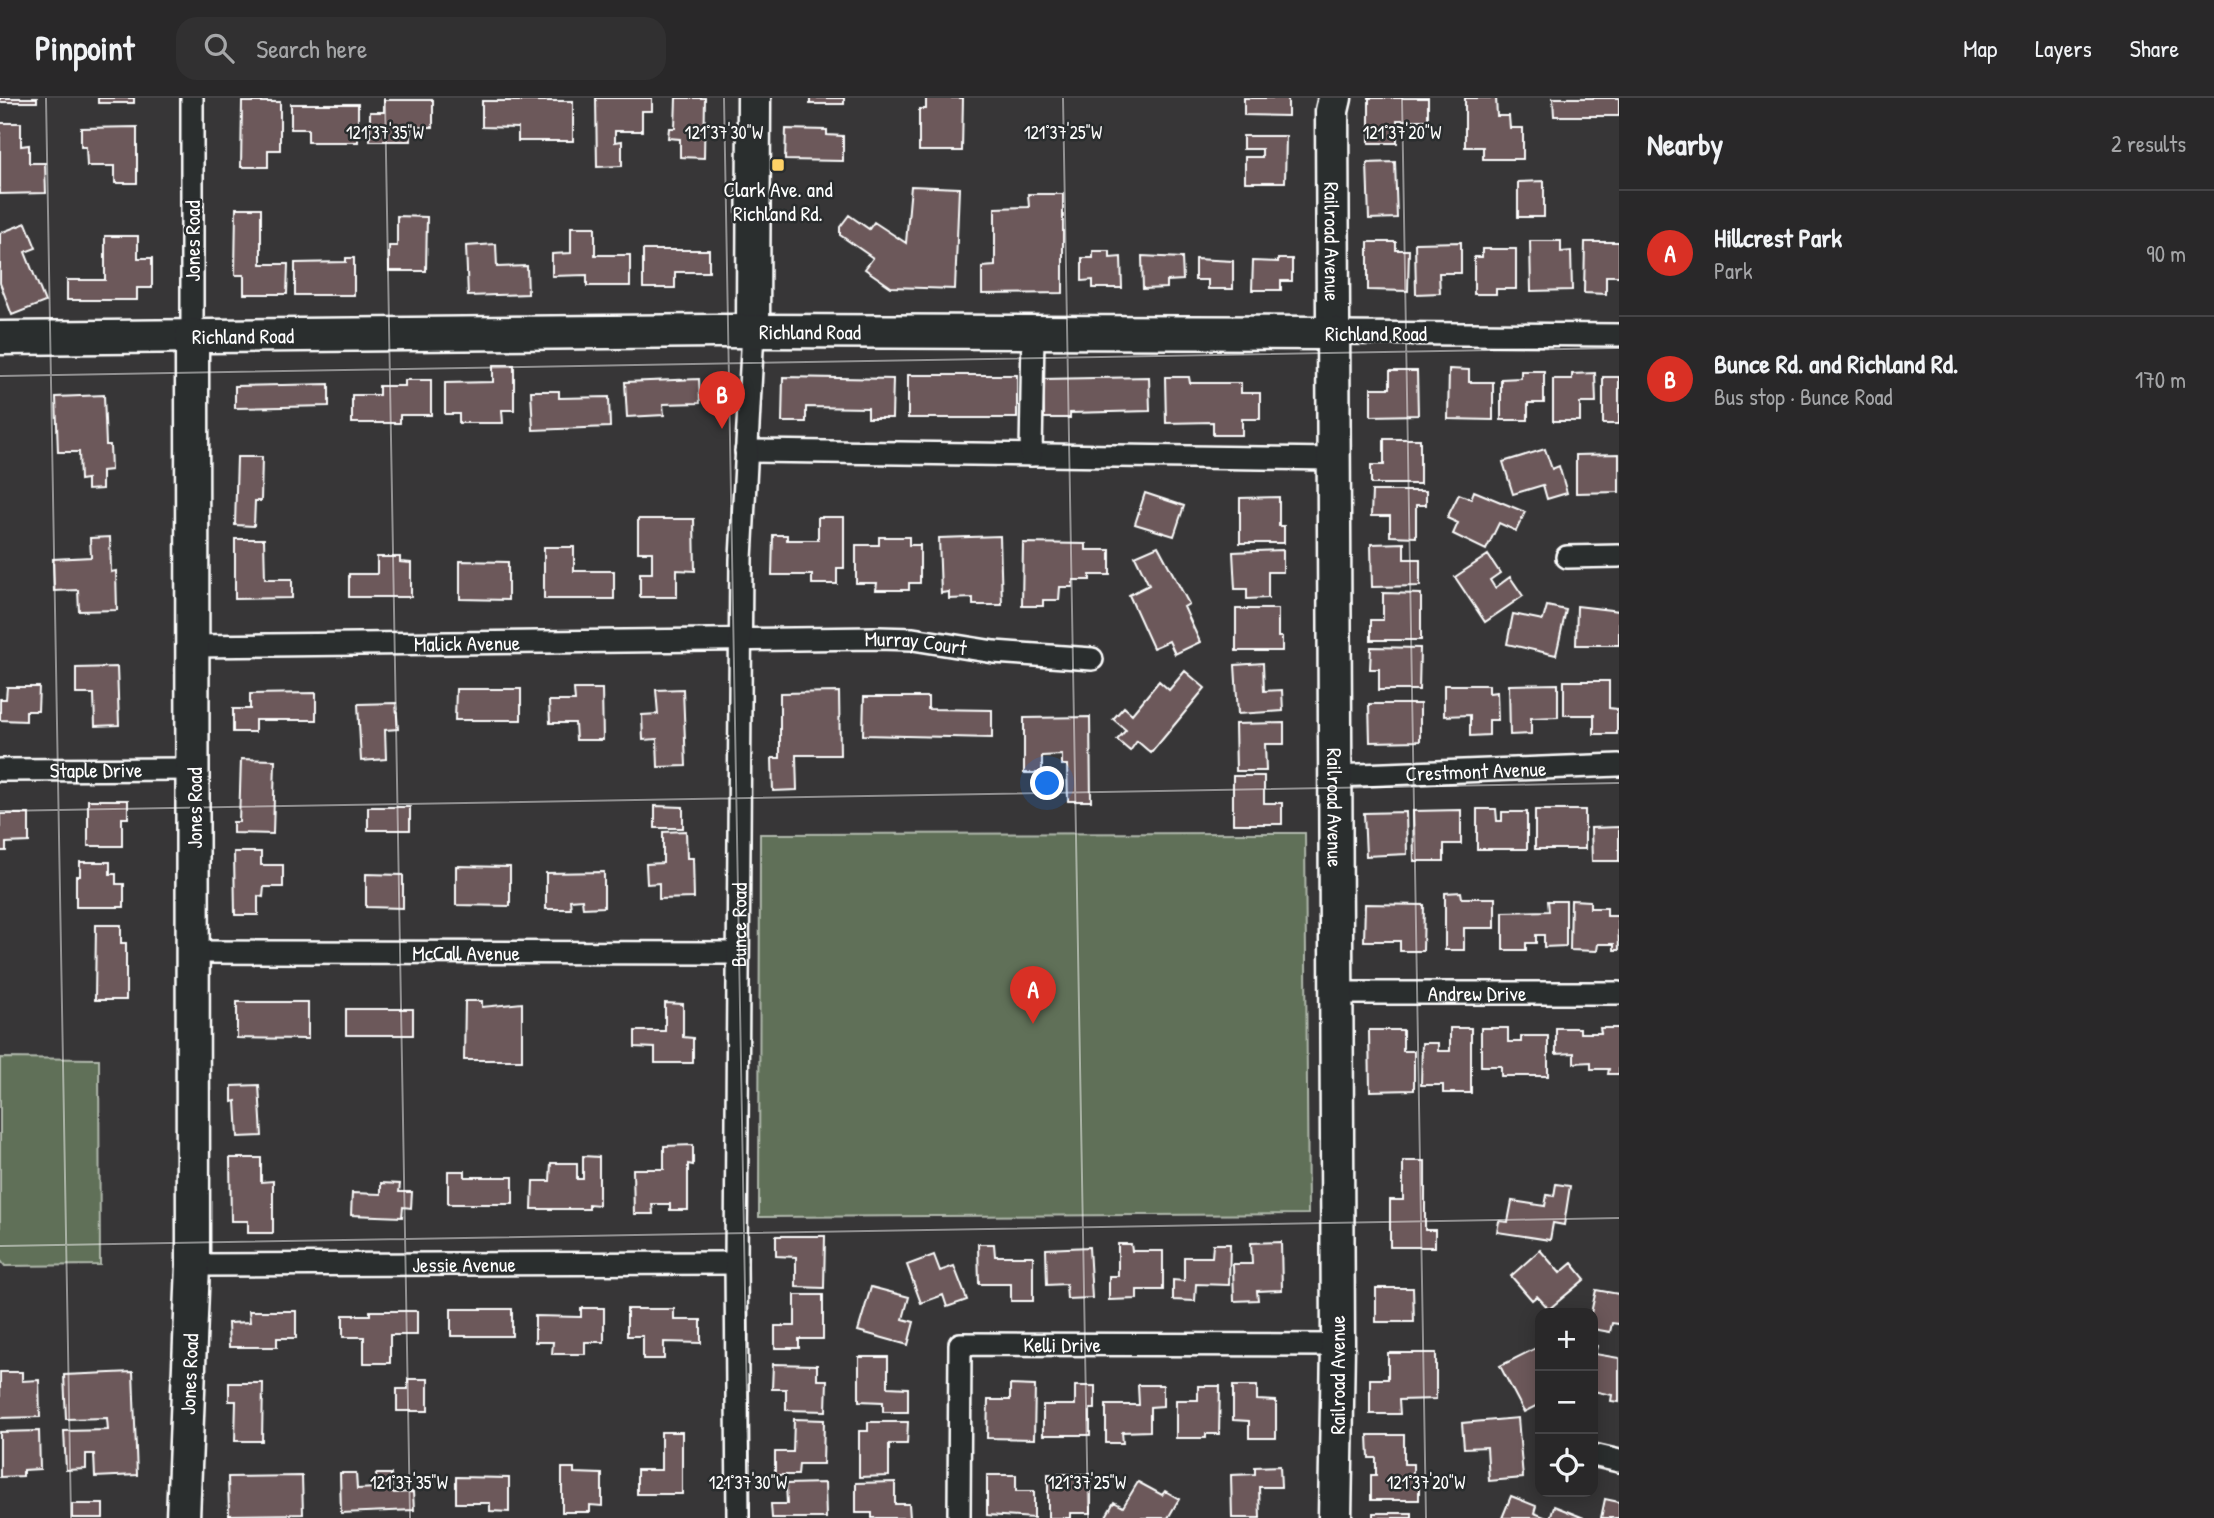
<!DOCTYPE html>
<html lang="en">
<head>
<meta charset="utf-8">
<style>
	:root { --surface:#292829; --page:#313031; --text:#f1f3f6; --muted:#a5a6a8; --line:#454446; --accent:#d93025 }
	body { margin:0; font-family:"Patrick Hand",sans-serif; background:var(--page); color:var(--text) }
	.controls { position:absolute; right:21px; bottom:21px; display:grid; overflow:hidden; border-radius:14px; box-shadow:0 4px 18px #0003 }
	.controls button { width:63px; height:63px; display:grid; place-items:center; padding:0; border:0; border-bottom:2px solid var(--line); background:var(--surface); color:var(--text); font:35px sans-serif }
	.you { position:absolute; left:1048px; top:686px; width:24px; height:24px; margin:-18px; border:5px solid #fff; border-radius:50%; background:#1a73e8; box-shadow:0 0 0 10px #1a73e833 }
	.badge { display:grid; place-items:center; width:46px; height:46px; border-radius:50%; background:var(--accent); color:#fff; font-size:23px; font-weight:700 }
	.pin { position:absolute; translate:-50% -58px; filter:drop-shadow(0 2px 4px #0008) }
	.pin::after { content:''; position:absolute; top:37px; width:24px; height:21px; background:inherit; clip-path:polygon(0 0,100% 0,50% 100%) }
	.list { margin:0; padding:0; list-style:none }
	h2 { display:flex; justify-content:space-between; align-items:center; height:91px; margin:0; padding:0 28px; font-size:30px }
	h2 small { font-size:23px; font-weight:400; color:var(--muted) }
	.list li { display:grid; grid-template-columns:46px 1fr auto; gap:21px; align-items:center; box-sizing:border-box; height:126px; padding:0 28px; border-top:2px solid var(--line) }
	.list b { display:block; font-size:26px; white-space:nowrap }
	.list p { margin:0; font-size:23px; white-space:nowrap; color:var(--muted) }
	.list em { font-size:23px; font-style:normal; color:var(--muted) }
	.icon { flex:none; width:38px; height:38px; fill:none; stroke:currentColor; stroke-width:2; stroke-linecap:round; stroke-linejoin:round }
	.map { position:relative; flex:none; width:1619px; height:1420px; overflow:hidden }
	header { display:flex; align-items:center; gap:42px; box-sizing:border-box; height:98px; padding:0 35px; background:var(--surface); border-bottom:2px solid var(--line) }
	header strong { font-size:33px }
	nav { display:flex; gap:38px; margin-inline-start:auto; font-size:24px }
	.search { width:490px; height:63px; background:var(--page); display:flex; align-items:center; gap:18px; box-sizing:border-box; padding:0 24px; border-radius:21px; color:var(--muted); font-size:26px }
	main { display:flex }
	aside { flex:1; background:var(--surface) }
	.map>svg:first-child { display:block }
</style>
</head>
<body>
<header>
<strong>Pinpoint</strong>
<div class="search"><svg class="icon" aria-label="search" viewBox="0 0 24 24"><circle cx="10" cy="10" r="6"/><path d="M15 15l6 6"/></svg>Search here</div>
<nav><a>Map</a><a>Layers</a><a>Share</a></nav>
</header>
<main>
<div class="map">
<svg width="1619" height="1420" viewBox="0 0 1619 1420">
	<rect width="100%" height="100%" fill="#373637"/>
	<filter id="ink" filterUnits="userSpaceOnUse"><feTurbulence type="fractalNoise" baseFrequency=".0143" numOctaves="2"/><feDisplacementMap in="SourceGraphic" scale="14" xChannelSelector="R" yChannelSelector="G"/><feConvolveMatrix kernelMatrix="1 2 1 2 8 2 1 2 1" color-interpolation-filters="sRGB"/></filter>
	<g filter="url(#ink)">
		<!-- green -->
		<path fill="#607058" stroke="#b0b8ac" stroke-width="2" d="M1305,735L1308,1116L759,1119L760,736Z
			M0,960L99,961L100,1167L5,1168L0,1162Z"/>
		<!-- building -->
		<path fill="#6c595a" stroke="#fff" stroke-width="2" d="M0,0H37V4H0Z
			M98,0H134V5H98Z
			M596,0H652V13H642V33H615V44L622,43V68L597,69Z
			M676,0H705L704,60L680,59V41L668,40L669,30H675Z
			M810,0H844V6H810Z
			M926,0H963L962,53H919V11H926Z
			M1244,0H1288V18L1244,17Z
			M1369,0H1428V22H1397V45H1369Z
			M1465,0H1496L1497,18H1509L1510,30H1523V61H1483V49H1465Z
			M1553,0H1619V18H1554Z
			M384,2H433V29H411V43H370V14H384Z
			M482,3H573V43H518V30L482,29Z
			M242,4H280V52H268V69H241Z
			M291,6H358V44H308V31H291Z
			M0,25H21V48L29,47V65H45L46,95L0,96Z
			M137,29V85H115V68H87L86,49H81V30Z
			M786,31L827,32V37L843,38V63L785,62Z
			M1243,38H1286L1285,84H1245V59H1262V51H1243Z
			M1395,64L1397,120L1369,121L1367,65Z
			M1544,83V119H1518V84Z
			M911,88L959,90L955,191L891,189L865,171L873,160L840,137V129L849,117L869,131L874,124L906,145Z
			M1028,96H1063V195L982,196V169L995,168V110L1029,109Z
			M236,110H261V166H288L287,196H244V177H235Z
			M397,118L427,119L426,173H389V148H397Z
			M26,125L36,150L25,154L45,204L12,217L0,185V135Z
			M571,129H595V157H630V188H587V177L552,178V156L571,155Z
			M105,138H138V160H152V190H137V202H67V182H105Z
			M1530,143H1561V154L1571,153L1572,192L1531,193Z
			M1368,144H1396V152H1409L1408,193L1368,192Z
			M1461,144V175H1439L1440,195L1416,196L1415,145Z
			M1585,144H1619V178H1606V196L1584,195Z
			M496,146L497,169L527,168L528,196L468,198L466,148Z
			M1482,151H1516V191H1496V196H1474V159H1482Z
			M643,152H709V174H675V190H643Z
			M1093,153H1110V160L1121,159L1122,190H1093V182L1082,183V160H1093Z
			M1142,158L1182,160L1183,182L1167,183V190L1143,191Z
			M346,160H354V197H295V165L346,164Z
			M1195,161L1233,163V191H1208V182H1195Z
			M1278,161H1292V183H1281V192H1252L1253,163L1278,164Z
			M493,267H514V312H502L503,325H459V316H445V285L493,284Z
			M1449,271L1469,272V284H1493V322L1448,321Z
			M1390,273H1417L1418,317L1371,318V290H1390Z
			M1521,273H1544V305H1528V322H1501V281L1521,280Z
			M1595,275L1596,305H1580V323H1553V281H1572V276Z
			M908,277H1017V320H908Z
			M783,279L893,281L892,320H868V310L806,309V324H782Z
			M1149,279L1150,313L1070,315V320H1044L1043,281Z
			M1165,279H1189L1190,285H1241V295H1260V321H1242V337H1213V324L1166,325Z
			M1603,279H1619V326H1603Z
			M699,281L700,305L663,306L664,317L627,319L625,284Z
			M405,282H431V317H400V325H352V297H379V288H405Z
			M329,286V308L235,310V288Z
			M531,293H559V300L609,299L610,329L533,332Z
			M104,297L106,347H110L111,372L102,373V391L87,392V381L80,382L79,354H58L56,299Z
			M1384,341H1420V386H1371V367H1384Z
			M1545,351L1552,371L1559,368L1567,395L1547,401L1543,387L1513,396L1503,364Z
			M1619,356V394L1576,395V357Z
			M237,359H262L261,403H255L254,428L235,427Z
			M1372,393H1426V407H1416V439L1390,438V418H1371Z
			M1474,393L1525,414L1516,433L1499,425L1486,452L1453,436L1458,425L1447,420L1459,396L1471,401Z
			M1145,395L1184,408L1174,438L1135,426Z
			M1279,399V428H1284V445H1240V400Z
			M818,419H844V470H837V486H812V477H772L773,437H787V442H818Z
			M638,421H694L695,473L677,472V499H640V475H652V454H638Z
			M1000,438L1002,507H973V500L949,501V494L941,495L939,440Z
			M110,439L111,474L116,473L117,512L79,513L78,492L54,493L53,461L91,459L90,440Z
			M879,439H909V447H920V485H909V492H876L877,485H856V447H879Z
			M235,441H264L265,481H292V500L235,501Z
			M1023,445L1086,446V452H1110V477H1090V482H1073V489H1060L1059,502H1043V508H1022Z
			M1404,445V461H1420V488L1372,489L1371,446Z
			M1158,448L1189,506L1184,509L1200,544L1175,556L1169,543L1153,550L1129,497L1149,487L1135,458Z
			M544,449H574V473H614V501H544Z
			M1283,452V474H1268V500L1247,501V491H1235L1233,454Z
			M1488,457L1500,475L1490,482L1495,490L1510,479L1523,498L1485,524L1455,479Z
			M377,459H400V464L411,465V499H349V476H377Z
			M460,463L508,464V502L460,501Z
			M1383,495L1421,496V542H1371V522H1383Z
			M1547,508L1566,512L1556,557L1507,546L1513,516L1543,522Z
			M1577,508L1619,513V547H1576Z
			M1236,511H1278V539H1282V553H1236Z
			M1371,549L1420,550L1419,592H1379V571H1370Z
			M1263,565L1264,593L1282,592L1283,613L1238,616L1235,567Z
			M117,569L119,627L95,628L94,596H76V570Z
			M1185,573L1205,590L1151,655L1137,643L1130,653L1117,642L1126,632L1113,621L1124,609L1132,616L1159,583L1169,592Z
			M1564,583H1609V610L1617,611V636H1594V617H1564Z
			M1558,586V619L1531,620V636L1510,637L1509,587Z
			M1444,587H1489V595L1497,594L1498,622H1489V637L1470,638V617L1444,618Z
			M7,589H39L38,613H26V623L0,622V601H6Z
			M456,591H521V622H455Z
			M574,591H602L603,642H576L575,625H550L549,603H575Z
			M683,591L686,668L658,669L657,641L643,642L642,617L658,616L656,592Z
			M839,594L840,657H796L797,692L773,693L772,660H780V595Z
			M316,595V622H255V634H233V611H250V596Z
			M864,599H928V611L992,612V640L863,637Z
			M396,605L398,631L385,632L386,661L361,663L358,606Z
			M1369,606H1420V643L1370,644Z
			M1090,619L1091,703H1068L1067,667H1062V657L1042,658V675H1024V620Z
			M1284,625V646H1265L1266,673H1236L1235,626Z
			M241,661L275,662L273,736L233,735V724H239Z
			M1233,678H1264V705H1282V726H1233Z
			M88,702H128V720H122V748H88Z
			M655,708L683,709V730H655Z
			M368,709H410V732H368Z
			M1477,711H1496L1497,723H1502V714H1527V751H1477Z
			M1461,712V746H1444V763H1414L1413,713Z
			M1535,712H1585V751H1535Z
			M1406,714L1407,756L1366,758L1364,715Z
			M0,716H29V744L6,745V753H0Z
			M1619,729V763H1592L1591,730Z
			M686,733L687,760H693L694,800L659,801V785L647,786L646,766L663,765V734Z
			M234,754H261V767H283V789H264L263,799L258,798V817H235Z
			M80,764H110V776H116V786H124V809H76V778H80Z
			M456,768L510,769V808L456,807Z
			M604,774V809L583,810L582,801L570,802L571,811H546V775Z
			M366,776L403,777V810L366,809Z
			M1461,794L1462,800H1495V830H1464V852H1445V795Z
			M1571,802L1590,803V810H1607V818H1618L1619,852H1614V846H1598L1597,853L1570,852Z
			M1548,803H1566V848L1544,849V837H1536V845H1526V852H1503V814L1549,813Z
			M1365,806L1424,807L1423,853H1400V843H1364Z
			M96,827H121V845H126V902H95Z
			M465,903H482V909L522,905V962H464Z
			M237,904H308V941L237,940Z
			M665,905L683,906V939L693,940V965H655V950L635,949V933H665Z
			M346,911H413V937H346Z
			M1450,930H1471V995H1443V987H1421L1422,945H1438V953H1450Z
			M1481,930H1508V944H1521V938H1548V978H1501V968H1481Z
			M1556,930H1580V935H1601L1600,930H1619V976H1608L1609,971H1591V964L1574,965V955L1556,956Z
			M1369,932H1403V953H1414V992L1370,993Z
			M259,987L262,1038L238,1039L236,1003L232,1004V988Z
			M693,1047V1067L688,1066V1112H670V1106H652L653,1116H634L633,1071H664V1048Z
			M583,1058L599,1059V1107L589,1106V1111H532L533,1083H550L551,1065H577V1081H583Z
			M230,1060H261V1084L273,1083V1135H248V1123H231Z
			M1403,1063H1425V1132H1435V1149H1390V1102H1403Z
			M448,1073H465V1079H513V1106H448Z
			M381,1085L400,1086L399,1094H412L411,1110L403,1109L402,1119L351,1117L352,1095L381,1096Z
			M1556,1086L1570,1088L1564,1127L1553,1125L1550,1142L1497,1134L1499,1123L1508,1124L1512,1103L1545,1108L1547,1097L1554,1098Z
			M776,1138H825L824,1190L796,1189V1159L776,1158Z
			M1281,1144L1282,1192L1257,1193L1258,1202L1234,1203L1233,1166H1252L1251,1145Z
			M978,1146H994L995,1158H1033V1203H1011V1186H979Z
			M1118,1146H1131L1132,1153H1163V1192H1137V1201L1109,1202V1178H1118Z
			M1213,1146H1230L1229,1187L1196,1186L1195,1203L1173,1202V1182L1184,1183V1159H1212Z
			M1089,1149L1092,1200L1067,1201L1066,1186L1047,1187L1046,1151Z
			M1540,1152L1560,1175L1572,1165L1585,1181L1549,1211L1537,1198L1532,1202L1511,1178Z
			M934,1157L940,1173L954,1168L967,1202L947,1209L943,1197L921,1205L907,1167Z
			M871,1189L909,1199L903,1221L914,1224L908,1247L858,1233Z
			M1376,1190H1413L1414,1224H1376Z
			M1596,1192L1619,1196V1226L1612,1225L1610,1234L1593,1231L1591,1215Z
			M795,1197H823V1241H799V1250H775V1228H795Z
			M581,1210H604V1244H585V1256H552L553,1244H535V1218L581,1219Z
			M451,1211H512V1238H451Z
			M627,1211H674V1222H701V1245L664,1244V1261H643V1238H627Z
			M249,1213H296V1240H277V1249H229L228,1225L250,1224Z
			M370,1213H417V1237H390V1265H364V1239H343V1217H370Z
			M1593,1247L1597,1248L1595,1256L1619,1260V1304L1611,1303L1612,1297L1593,1293Z
			M1540,1248V1289L1537,1291L1540,1306L1524,1314L1500,1268Z
			M1388,1255H1436V1301L1399,1302L1400,1316H1370V1281H1388Z
			M859,1259H888V1289L908,1290V1314H883V1304L859,1303Z
			M773,1266L817,1267V1282H827L826,1313L786,1312V1291H772Z
			M0,1274H22V1283L39,1282L40,1319L0,1320Z
			M133,1274L137,1377L95,1379L94,1356H86V1371L66,1372L64,1333L108,1332L107,1320L66,1321L64,1277Z
			M408,1281H428V1313H397V1291H408Z
			M229,1285H263L262,1343H235L236,1303H229Z
			M1010,1287L1035,1288L1034,1341L987,1340L988,1302H1010Z
			M1138,1287H1163V1308L1150,1309V1333L1122,1334L1123,1345H1106V1307H1139Z
			M1075,1288H1095V1311H1090V1337H1043V1307H1075Z
			M1198,1288H1220L1219,1336H1206V1340H1176V1302H1198Z
			M1233,1288H1257V1302L1276,1303V1340H1249V1323L1233,1322Z
			M1518,1320L1523,1380L1489,1383L1487,1349L1464,1350L1462,1325Z
			M794,1321L824,1322L823,1366H799L798,1377H775V1354H793Z
			M868,1324H908L907,1346H889V1378L859,1379V1333H868Z
			M39,1333L40,1371L23,1372V1378L0,1379V1334Z
			M661,1334H682V1396H637V1372H661Z
			M1368,1337H1404V1366H1413V1383H1419V1402H1371V1377H1376V1360H1369Z
			M1280,1368L1281,1389H1259L1260,1420H1232L1231,1377L1255,1376V1369Z
			M562,1370H574V1375L602,1376V1408L590,1407V1414H562Z
			M340,1375H356L357,1391L377,1390L376,1376H391L392,1395L413,1394L414,1412L341,1415Z
			M1048,1376H1091V1415H1070V1420H1048Z
			M987,1377H1016V1393H1034V1420L987,1417Z
			M302,1378L303,1416L229,1417L228,1379Z
			M456,1379L509,1380V1414L490,1413V1405H456Z
			M895,1384V1406H909L910,1420H872V1415H856V1385Z
			M1138,1384L1162,1397L1165,1393L1179,1401L1168,1420H1105L1114,1404L1123,1409Z
			M825,1385L826,1420H772L771,1406H787L786,1386Z
			M1511,1398L1536,1408L1534,1415L1547,1420H1502Z
			M1605,1401L1619,1404V1420H1601Z
			M72,1406H103V1420H72Z
			M1554,1408L1584,1420H1550Z
			M1373,1415H1412V1420H1373Z"/>
		<g fill="none" stroke-linecap="round" stroke-linejoin="round">
			<defs>
				<g id="street">
					<path d="M1333,235L1619,237"/>
					<path d="M192,237V0"/>
					<path d="M746,353L1333,361"/>
					<path d="M1031,357L1033,235"/>
					<path d="M1567,459L1619,458"/>
					<path id="s1" d="M192,548L877,540L913,541L994,554L1092,561"/>
					<path id="s2" d="M0,672L194,671"/>
					<path id="s3" d="M1334,678L1619,667"/>
					<path id="s4" d="M193,854L738,855"/>
					<path id="s5" d="M1335,895H1619"/>
					<path id="s6" d="M193,1167L736,1165"/>
					<path d="M1593,1357L1619,1363"/>
					<path id="s7" d="M738,1420L736,1165L741,461L753,233"/>
					<path id="s8" d="M959,1420L960,1246L1338,1247"/>
				</g>
				<g id="secondary">
					<path id="s9" d="M1335,0L1332,13L1338,1247L1335,1420"/>
					<path d="M753,233L754,0"/>
					<path id="s10" d="M0,240L716,233L1333,235"/>
					<path id="s11" d="M183,1420L193,1167L192,237"/>
				</g>
			</defs>
			<!-- street casing -->
			<use href="#street" stroke="#fff" stroke-width="26"/>
			<!-- secondary casing -->
			<use href="#secondary" stroke="#fff" stroke-width="37"/>
			<!-- street -->
			<use href="#street" stroke="#2a2d2e" stroke-width="21"/>
			<!-- secondary -->
			<use href="#secondary" stroke="#2a2d2e" stroke-width="32"/>
		</g>
	</g>
	<!-- ticks -->
	<path fill="none" stroke="#fff" stroke-width="2" stroke-opacity="0.45" d="M46,0L71,1420M385,0L410,1420M724,0L749,1420M1063,0L1088,1420M1402,0L1426,1420M0,278L1619,250M0,713L1619,685M0,1148L1619,1120"/>
	<!-- markers -->
	<rect fill="#ffd166" stroke="#2a2d2e" stroke-width="2.5" x="771" y="60" width="14" height="14" rx="3.5"/>
	<g text-anchor="middle" dominant-baseline="central" stroke-width="5" stroke-linejoin="round" paint-order="stroke">
		<!-- poi labels -->
		<g font-size="21" fill="#fff" stroke="#2a2d2e">
			<text x="778" y="91">Clark Ave. and<tspan x="778" dy="24">Richland Rd.</tspan></text>
		</g>
		<!-- street labels -->
		<g font-size="21" fill="#fff" stroke="#2a2d2e">
			<text transform="translate(192 143) rotate(-90)">Jones Road</text>
			<text stroke="none"><textPath href="#s9" startOffset="144">Railroad Avenue</textPath></text>
			<text stroke="none"><textPath href="#s10" startOffset="810">Richland Road</textPath></text>
			<text x="1376" y="235">Richland Road</text>
			<text stroke="none"><textPath href="#s10" startOffset="243">Richland Road</textPath></text>
			<text stroke="none"><textPath href="#s1" startOffset="275">Malick Avenue</textPath></text>
			<text stroke="none"><textPath href="#s1" startOffset="724">Murray Court</textPath></text>
			<text stroke="none"><textPath href="#s2" startOffset="96">Staple Drive</textPath></text>
			<text stroke="none"><textPath href="#s3" startOffset="142">Crestmont Avenue</textPath></text>
			<text transform="translate(194 710) rotate(-90)">Jones Road</text>
			<text stroke="none"><textPath href="#s9" startOffset="710">Railroad Avenue</textPath></text>
			<text stroke="none"><textPath href="#s7" startOffset="593">Bunce Road</textPath></text>
			<text stroke="none"><textPath href="#s4" startOffset="273">McCall Avenue</textPath></text>
			<text stroke="none"><textPath href="#s5" startOffset="142">Andrew Drive</textPath></text>
			<text stroke="none"><textPath href="#s6" startOffset="271">Jessie Avenue</textPath></text>
			<text stroke="none"><textPath href="#s8" startOffset="276">Kelli Drive</textPath></text>
			<text stroke="none"><textPath href="#s11" startOffset="144">Jones Road</textPath></text>
			<text transform="translate(1337 1277) rotate(-90)">Railroad Avenue</text>
		</g>
	</g>
	<g font-size="18" text-anchor="middle" fill="#fff" stroke="#2a2d2e" stroke-width="5" stroke-linejoin="round" paint-order="stroke">
		<text x="385" y="41">121°37'35"W</text>
		<text x="724" y="41">121°37'30"W</text>
		<text x="1063" y="41">121°37'25"W</text>
		<text x="1402" y="41">121°37'20"W</text>
		<text x="409" y="1391">121°37'35"W</text>
		<text x="748" y="1391">121°37'30"W</text>
		<text x="1087" y="1391">121°37'25"W</text>
		<text x="1426" y="1391">121°37'20"W</text>
	</g>
</svg>
<div class="controls">
<button>+</button>
<button>−</button>
<button><svg class="icon" aria-label="locate" viewBox="0 0 24 24"><circle cx="12" cy="12" r="6"/><path d="M12 2v4M12 18v4M2 12h4M18 12h4"/></svg></button>
</div>
<div class="you"></div>
<div class="pin badge" style="left:1033px;top:926px">A</div>
<div class="pin badge" style="left:722px;top:331px">B</div>
</div>
<aside>
<h2>Nearby<small>2 results</small></h2>
<ul class="list">
<li><span class="badge">A</span><div><b>Hillcrest Park</b><p>Park</p></div><em>90 m</em></li>
<li><span class="badge">B</span><div><b>Bunce Rd. and Richland Rd.</b><p>Bus stop · Bunce Road</p></div><em>170 m</em></li>
</ul>
</aside>
</main>
</body>
</html>
